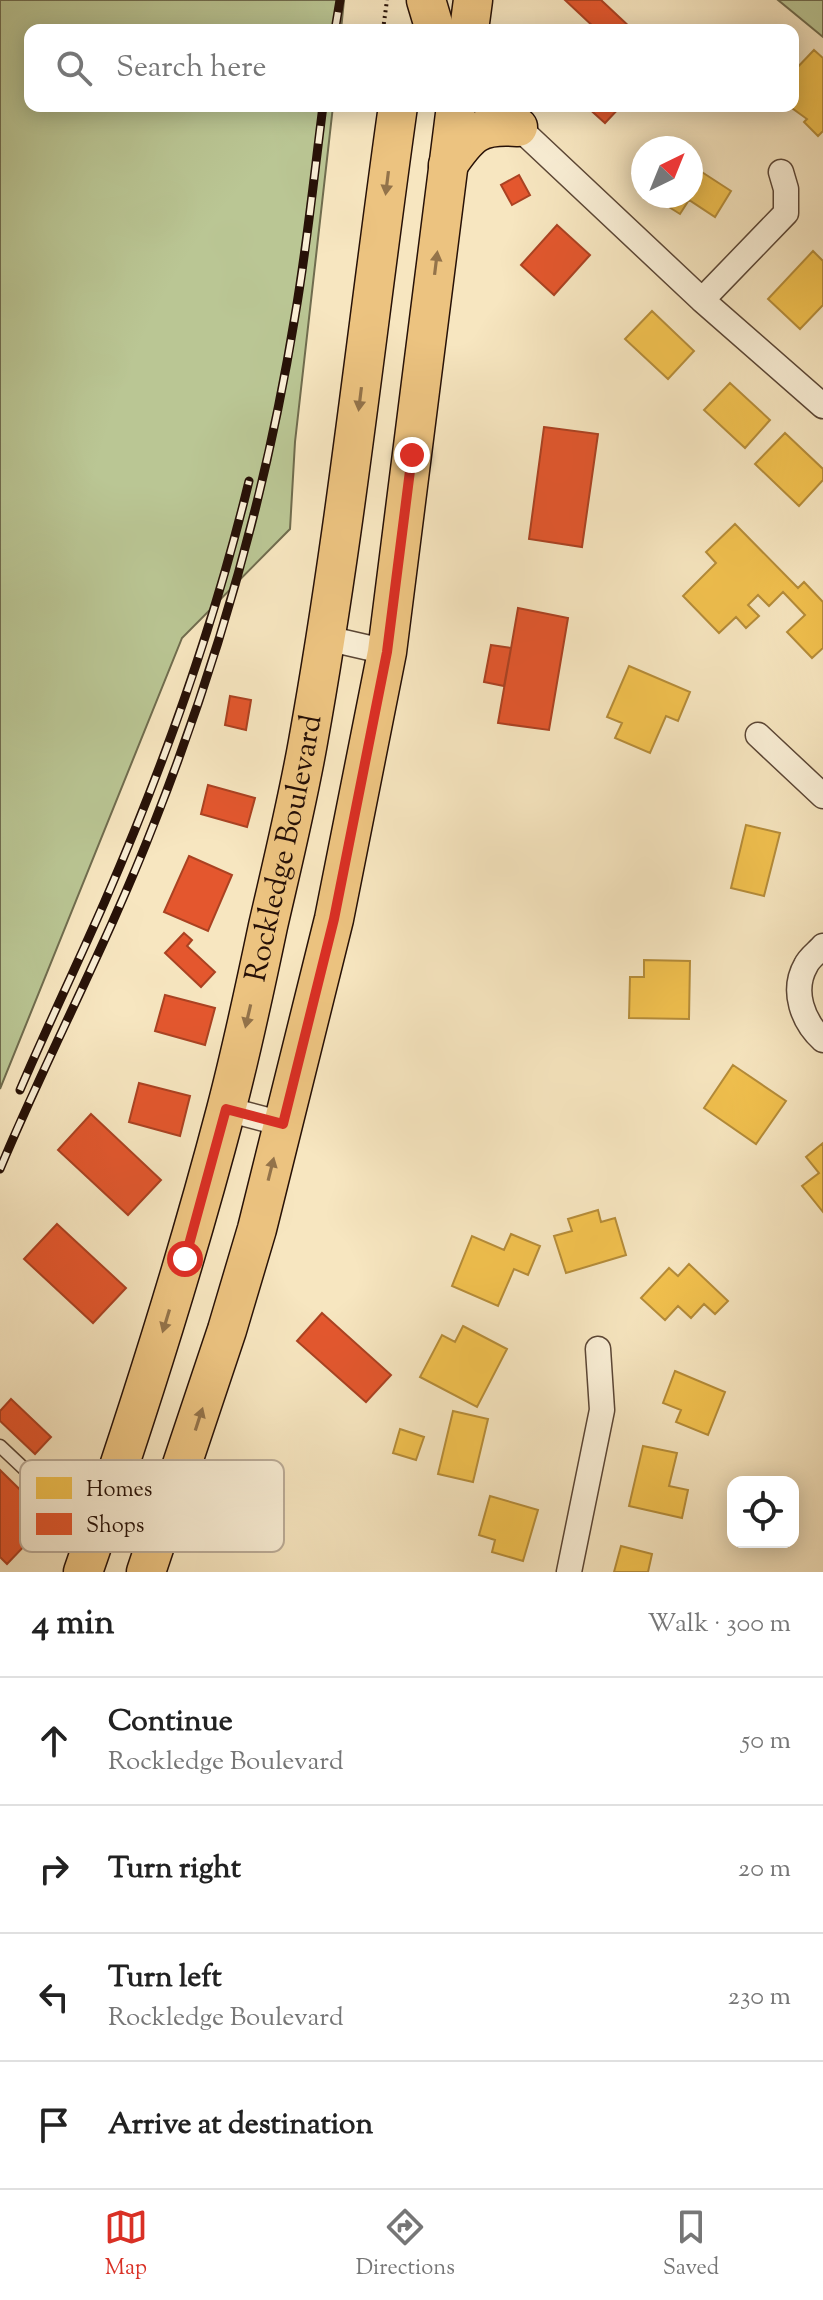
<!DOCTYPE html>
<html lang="en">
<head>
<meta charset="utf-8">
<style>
	:root { --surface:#fff; --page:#f2f2f2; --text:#222; --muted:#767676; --line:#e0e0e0; --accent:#d93025 }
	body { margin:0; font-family:"Sorts Mill Goudy",serif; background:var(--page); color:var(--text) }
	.controls { position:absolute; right:24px; bottom:24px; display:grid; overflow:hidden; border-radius:16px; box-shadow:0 4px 20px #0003 }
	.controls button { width:72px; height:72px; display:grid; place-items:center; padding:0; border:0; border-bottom:2px solid var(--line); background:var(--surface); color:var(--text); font:40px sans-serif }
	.compass { position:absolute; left:631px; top:136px; width:72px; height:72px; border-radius:50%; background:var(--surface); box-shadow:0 4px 20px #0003; rotate:43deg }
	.stop { position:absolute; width:24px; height:24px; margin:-18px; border:6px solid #d93025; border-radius:50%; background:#fff }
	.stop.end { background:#d93025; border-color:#fff; box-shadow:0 2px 8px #0008 }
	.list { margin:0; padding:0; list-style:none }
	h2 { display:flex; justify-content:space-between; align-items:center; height:104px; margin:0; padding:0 32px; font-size:34px }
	h2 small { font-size:26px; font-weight:400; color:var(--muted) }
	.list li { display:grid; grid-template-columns:52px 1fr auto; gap:24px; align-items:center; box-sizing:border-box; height:128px; padding:0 32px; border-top:2px solid var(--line) }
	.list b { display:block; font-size:30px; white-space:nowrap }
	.list p { margin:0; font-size:26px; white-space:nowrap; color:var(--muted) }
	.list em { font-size:26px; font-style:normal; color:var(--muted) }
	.icon { flex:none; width:44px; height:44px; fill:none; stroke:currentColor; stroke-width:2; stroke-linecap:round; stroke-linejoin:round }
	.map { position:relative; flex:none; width:823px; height:1572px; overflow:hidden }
	.search { position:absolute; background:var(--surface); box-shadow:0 4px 20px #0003; left:24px; right:24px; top:24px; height:88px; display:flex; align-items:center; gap:20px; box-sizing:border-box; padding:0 28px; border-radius:16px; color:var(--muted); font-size:30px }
	.sheet { height:616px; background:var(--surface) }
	nav { display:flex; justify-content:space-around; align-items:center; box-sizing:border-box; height:112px; border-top:2px solid var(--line); background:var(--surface); font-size:22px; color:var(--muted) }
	nav a { display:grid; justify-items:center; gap:4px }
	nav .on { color:var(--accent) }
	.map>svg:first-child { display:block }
</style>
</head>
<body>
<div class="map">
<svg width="823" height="1572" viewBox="0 0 823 1572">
	<rect width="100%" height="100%" fill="#f7e6c0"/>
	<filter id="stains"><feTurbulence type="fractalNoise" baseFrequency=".0025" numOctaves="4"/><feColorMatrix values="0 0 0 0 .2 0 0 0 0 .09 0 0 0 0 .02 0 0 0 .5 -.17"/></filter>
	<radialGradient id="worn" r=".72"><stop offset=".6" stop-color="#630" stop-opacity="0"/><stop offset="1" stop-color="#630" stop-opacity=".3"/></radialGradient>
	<!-- green -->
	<path fill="#bac694" stroke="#706c4e" stroke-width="2" d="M0,0H344L341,30H30V106H333L295,442L290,529L182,638L0,1089Z
		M778,0H823V37Z"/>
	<!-- homes -->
	<path fill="#f2c14e" stroke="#b58c39" stroke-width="2" d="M814,50L823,58V131L818,136L804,122L807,119L789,106H793V72Z
		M691,165L731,191L715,217L689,200L680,214L653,197L691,196Z
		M813,251L823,261V305L800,329L768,299Z
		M652,311L694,351L668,379L625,339Z
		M730,383L770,420L745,448L704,410Z
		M785,433L823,469V480L799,506L755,464Z
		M735,524L798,588L804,582L823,602V648L812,658L787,632L805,615L783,592L769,606L758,595L748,605L759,616L746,628L736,617L719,633L683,596L716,563L706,552Z
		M629,666L690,692L678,721L666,716L650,753L615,738L622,723L607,717Z
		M746,825L780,833L764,896L731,888Z
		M644,960L690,961L689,1019L629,1018L630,977H644Z
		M733,1065L786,1101L756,1144L704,1108Z
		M823,1143V1212L802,1186L819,1173L806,1157Z
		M598,1210L601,1222L615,1218L626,1255L566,1273L554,1236L572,1231L568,1219Z
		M511,1234L540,1246L528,1275L514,1269L498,1306L452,1286L472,1236L504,1250Z
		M689,1264L728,1301L715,1314L704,1304L691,1318L678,1306L665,1320L641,1298L669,1268L678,1276Z
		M463,1326L507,1349L477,1407L420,1377L442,1335L455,1342Z
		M675,1371L725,1392L708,1435L676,1422L681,1410L663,1403Z
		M453,1411L488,1419L473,1482L438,1474Z
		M400,1429L424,1437L416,1460L393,1453Z
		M643,1446L677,1453L669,1486L688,1490L682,1518L629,1506Z
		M490,1496L538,1510L523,1561L492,1552L495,1540L479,1535Z
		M621,1546L652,1554L648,1572H614Z"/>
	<!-- shops -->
	<path fill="#e4572e" stroke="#ab4222" stroke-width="2" d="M565,0H601L633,30H597Z
		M586,106H621L605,123Z
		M519,175L530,195L512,205L501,185Z
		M557,225L590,255L554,295L521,265Z
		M544,427L598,434L582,547L529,539Z
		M518,608L568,618L549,730L498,723Z
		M491,645L511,648L504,686L484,682Z
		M230,696L251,700L246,730L225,725Z
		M208,785L255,798L247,827L201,814Z
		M189,856L232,875L208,931L164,912Z
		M184,933L192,940L187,946L215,972L201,987L165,953Z
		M165,995L215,1008L205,1045L155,1031Z
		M139,1083L190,1096L180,1136L129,1122Z
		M91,1114L161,1180L128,1215L58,1150Z
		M57,1224L126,1288L93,1323L24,1259Z
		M322,1313L391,1375L366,1402L297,1341Z
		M11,1399L51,1437L35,1454L0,1421V1411Z
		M0,1470L50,1519L7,1564L0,1557Z"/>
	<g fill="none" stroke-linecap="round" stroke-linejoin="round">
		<defs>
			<path id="lane" d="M0,1446L67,1509L97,1522"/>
			<path id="street" d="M518,127L702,300L823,406
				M702,300L786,213V189L781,172
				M326,638L387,652
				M758,735L823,796
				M823,946C818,952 809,958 806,965C791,991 803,1022 823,1040
				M226,1109L283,1124
				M569,1572L602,1410L598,1349"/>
			<g id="primary">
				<path d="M426,0L435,30"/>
				<path d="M469,30L473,0"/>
				<path d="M448,165C470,133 478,124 518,127"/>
				<path id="s1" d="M83,1572C136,1420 185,1266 226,1110C242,1049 255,988 268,926C282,865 297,804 308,742C346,531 368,318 398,106"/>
				<path d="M146,1572L227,1330L257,1229L334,919L387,652L456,106"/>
			</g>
		</defs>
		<!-- lane casing -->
		<use href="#lane" stroke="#5b4635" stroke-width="15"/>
		<!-- street casing -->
		<use href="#street" stroke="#5b4635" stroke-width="27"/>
		<!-- primary casing -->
		<use href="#primary" stroke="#271107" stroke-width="41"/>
		<!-- path -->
		<path stroke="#271107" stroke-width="4" stroke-dasharray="2 4" stroke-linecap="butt" d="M383,30L387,0"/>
		<!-- lane -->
		<use href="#lane" stroke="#faefd6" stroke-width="12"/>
		<!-- street -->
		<use href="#street" stroke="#faefd6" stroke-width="24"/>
		<!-- primary -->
		<use href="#primary" stroke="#ecc380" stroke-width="38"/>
		<defs>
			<path id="rail" d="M335,30L340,0
				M20,1090C47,1027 77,965 105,901C164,765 214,626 249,481
				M0,1169C49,1052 109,940 155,821C219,659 267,488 295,316C307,246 314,176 323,106"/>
		</defs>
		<!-- rail casing -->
		<use href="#rail" stroke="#271107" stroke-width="9"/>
		<!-- rail -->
		<use href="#rail" stroke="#faefd6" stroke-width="6" stroke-dasharray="18" stroke-linecap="butt"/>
	</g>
	<!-- one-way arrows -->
	<defs><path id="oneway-solid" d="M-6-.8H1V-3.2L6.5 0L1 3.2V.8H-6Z" transform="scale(2)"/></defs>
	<g fill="#93734a">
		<use href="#oneway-solid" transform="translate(387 183) rotate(97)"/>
		<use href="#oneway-solid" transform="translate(436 263) rotate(-83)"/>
		<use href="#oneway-solid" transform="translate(360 399) rotate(97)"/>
		<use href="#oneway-solid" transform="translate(248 1016) rotate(103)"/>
		<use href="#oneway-solid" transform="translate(271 1169) rotate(-76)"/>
		<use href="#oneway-solid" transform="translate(166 1321) rotate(107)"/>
		<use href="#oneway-solid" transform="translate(199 1419) rotate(-72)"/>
	</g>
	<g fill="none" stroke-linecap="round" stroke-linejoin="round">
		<!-- route -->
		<path stroke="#d93025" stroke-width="10" d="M185,1259L226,1109L283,1124L334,919L387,652L412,455"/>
	</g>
	<g text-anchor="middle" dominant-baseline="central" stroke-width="8" stroke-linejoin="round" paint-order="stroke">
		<!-- street labels -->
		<g font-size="30" fill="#271107" stroke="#faefd6">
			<text stroke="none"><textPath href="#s1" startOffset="752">Rockledge Boulevard</textPath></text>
		</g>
	</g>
	<!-- legend -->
	<rect x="20" y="1460" width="264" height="92" rx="12" fill="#faefd6" stroke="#bbac98" stroke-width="2"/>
	<rect x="36" y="1477" width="36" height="22" fill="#f2c14e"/>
	<rect x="36" y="1513" width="36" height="22" fill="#e4572e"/>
	<g font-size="22" fill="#271107">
		<text x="86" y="1496">Homes</text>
		<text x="86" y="1532">Shops</text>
	</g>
	<rect width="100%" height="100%" filter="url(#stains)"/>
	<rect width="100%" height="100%" fill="url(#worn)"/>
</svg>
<div class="controls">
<button><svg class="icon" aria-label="locate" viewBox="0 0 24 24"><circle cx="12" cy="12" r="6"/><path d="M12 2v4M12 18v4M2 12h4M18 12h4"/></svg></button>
</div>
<svg class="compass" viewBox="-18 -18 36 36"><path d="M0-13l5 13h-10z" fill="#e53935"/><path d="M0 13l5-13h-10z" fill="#767676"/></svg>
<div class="stop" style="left:185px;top:1259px"></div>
<div class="stop end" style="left:412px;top:455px"></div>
<div class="search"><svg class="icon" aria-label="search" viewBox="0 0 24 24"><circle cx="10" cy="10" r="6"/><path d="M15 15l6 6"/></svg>Search here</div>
</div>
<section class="sheet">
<h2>4 min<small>Walk · 300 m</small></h2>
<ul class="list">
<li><svg class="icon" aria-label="ahead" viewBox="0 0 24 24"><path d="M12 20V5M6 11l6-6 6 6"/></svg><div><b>Continue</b><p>Rockledge Boulevard</p></div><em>50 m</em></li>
<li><svg class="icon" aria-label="right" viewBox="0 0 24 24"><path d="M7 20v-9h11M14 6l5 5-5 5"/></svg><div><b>Turn right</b></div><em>20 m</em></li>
<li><svg class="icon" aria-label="left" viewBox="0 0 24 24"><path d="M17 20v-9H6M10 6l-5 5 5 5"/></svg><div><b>Turn left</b><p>Rockledge Boulevard</p></div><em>230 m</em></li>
<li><svg class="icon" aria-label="arrive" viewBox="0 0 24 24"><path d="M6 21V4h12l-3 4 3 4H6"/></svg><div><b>Arrive at destination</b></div></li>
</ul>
</section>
<nav>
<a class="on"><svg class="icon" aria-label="map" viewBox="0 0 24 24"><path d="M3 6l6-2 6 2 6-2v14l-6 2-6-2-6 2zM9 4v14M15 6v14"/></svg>Map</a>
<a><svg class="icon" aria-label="directions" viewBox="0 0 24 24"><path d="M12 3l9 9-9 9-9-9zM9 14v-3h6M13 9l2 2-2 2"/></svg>Directions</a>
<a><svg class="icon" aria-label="saved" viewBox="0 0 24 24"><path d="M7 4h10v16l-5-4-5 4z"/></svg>Saved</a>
</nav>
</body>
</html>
